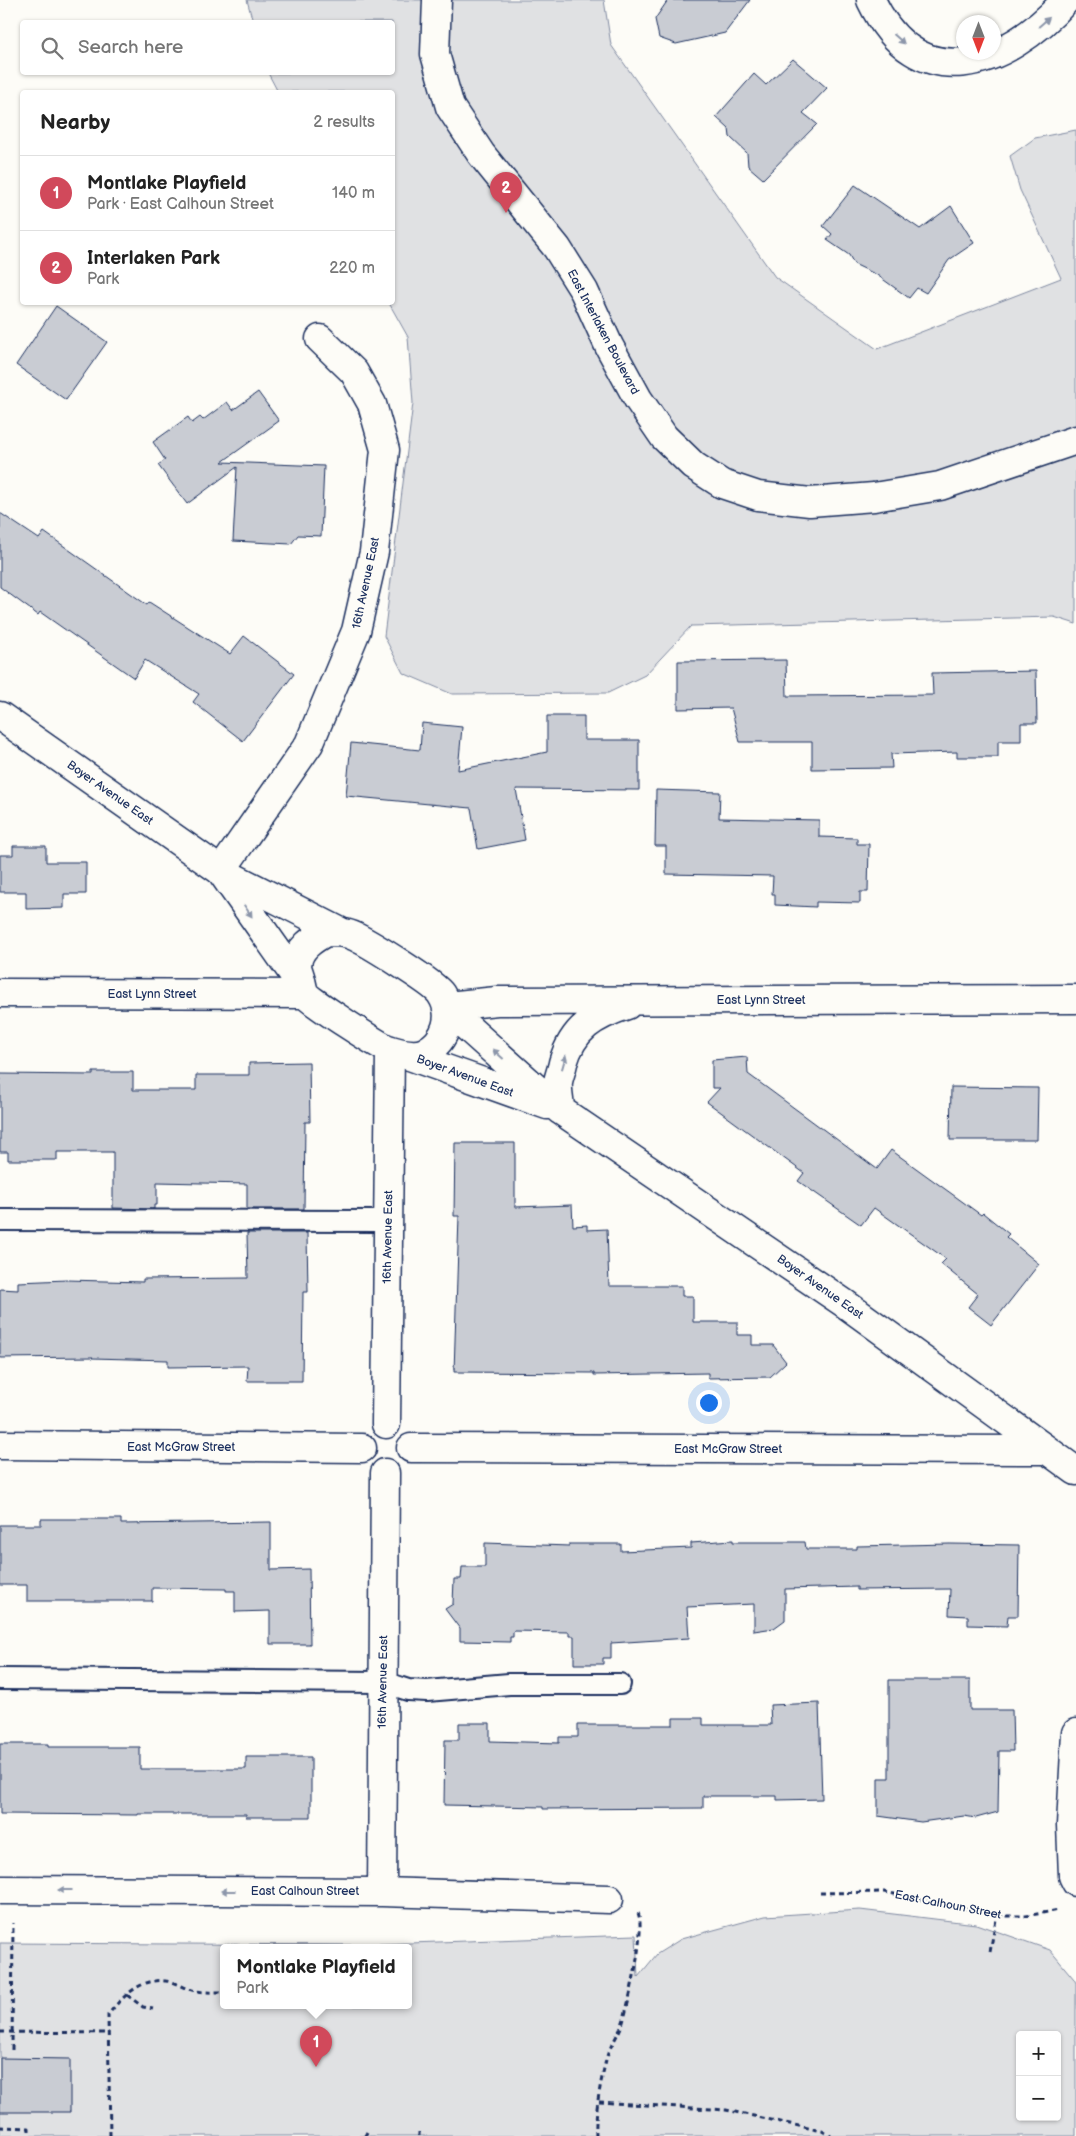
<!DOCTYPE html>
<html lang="en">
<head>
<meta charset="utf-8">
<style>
	:root { --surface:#fff; --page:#f2f2f2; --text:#222; --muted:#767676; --line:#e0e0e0; --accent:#d1495b }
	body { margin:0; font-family:"Balsamiq Sans",sans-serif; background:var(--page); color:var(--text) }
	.controls { position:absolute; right:15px; bottom:15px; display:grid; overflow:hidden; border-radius:5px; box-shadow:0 1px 4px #0004 }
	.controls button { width:45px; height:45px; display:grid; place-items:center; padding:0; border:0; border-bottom:1px solid var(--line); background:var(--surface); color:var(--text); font:25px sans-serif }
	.compass { position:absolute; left:956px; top:15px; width:45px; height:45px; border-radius:50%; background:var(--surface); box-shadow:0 1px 4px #0004; rotate:180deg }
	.you { position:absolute; left:708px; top:1402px; width:18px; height:18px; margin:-12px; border:4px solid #fff; border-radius:50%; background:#1a73e8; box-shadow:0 0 0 8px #1a73e833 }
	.badge { display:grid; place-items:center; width:32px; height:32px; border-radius:50%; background:var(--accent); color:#fff; font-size:16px; font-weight:700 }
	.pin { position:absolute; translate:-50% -41px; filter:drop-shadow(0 1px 2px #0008) }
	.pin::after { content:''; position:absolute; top:26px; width:18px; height:15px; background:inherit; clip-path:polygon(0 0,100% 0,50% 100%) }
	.popup { position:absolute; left:220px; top:1944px; width:192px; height:65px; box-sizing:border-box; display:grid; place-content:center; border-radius:5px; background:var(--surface); filter:drop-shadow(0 1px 4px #0005); font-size:16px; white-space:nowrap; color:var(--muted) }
	.popup b { font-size:19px; color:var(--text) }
	.popup::after { content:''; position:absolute; left:50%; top:100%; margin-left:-10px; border:10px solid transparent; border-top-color:var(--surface) }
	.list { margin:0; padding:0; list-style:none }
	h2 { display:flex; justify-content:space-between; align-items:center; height:65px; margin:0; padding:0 20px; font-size:21px }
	h2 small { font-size:16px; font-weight:400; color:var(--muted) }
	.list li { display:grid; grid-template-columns:32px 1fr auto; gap:15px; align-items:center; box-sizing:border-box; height:75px; padding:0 20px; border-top:1px solid var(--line) }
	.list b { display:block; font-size:19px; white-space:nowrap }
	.list p { margin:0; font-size:16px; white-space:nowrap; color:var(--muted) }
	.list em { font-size:16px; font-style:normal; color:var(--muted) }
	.icon { flex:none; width:28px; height:28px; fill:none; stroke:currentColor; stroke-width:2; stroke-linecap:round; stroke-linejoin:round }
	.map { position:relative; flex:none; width:1076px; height:2136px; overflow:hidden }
	.search { position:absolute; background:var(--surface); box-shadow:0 1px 4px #0004; left:20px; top:20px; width:375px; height:55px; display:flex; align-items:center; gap:12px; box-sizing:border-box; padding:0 18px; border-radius:5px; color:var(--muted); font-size:19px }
	.panel { position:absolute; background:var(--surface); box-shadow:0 1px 4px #0004; left:20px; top:90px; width:375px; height:215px; border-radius:5px }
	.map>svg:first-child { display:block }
</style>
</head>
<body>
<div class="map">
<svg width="1076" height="2136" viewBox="0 0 1076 2136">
	<rect width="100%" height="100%" fill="#fdfcf7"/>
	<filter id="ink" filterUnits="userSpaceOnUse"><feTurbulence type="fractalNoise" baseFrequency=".02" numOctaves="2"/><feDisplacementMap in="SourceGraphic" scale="10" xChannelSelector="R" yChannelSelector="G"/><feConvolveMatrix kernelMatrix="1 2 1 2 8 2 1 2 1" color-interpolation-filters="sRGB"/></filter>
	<g filter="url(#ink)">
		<!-- green -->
		<path fill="#e0e1e3" stroke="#7e88a0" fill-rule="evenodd" d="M247,0H604L611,45L775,277L877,349L1061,278L1020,190L1010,156L1035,138L1076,130V624L1054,617L691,626L645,675L608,693L452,694L403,673L384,636L413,403L408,337L389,303L392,302V92H278L268,73L392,72V22H253Z
			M860,1910L976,1924L1050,1950L1074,1979L1076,1983V2136H0V1943L353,1945L636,1935L638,1977L657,1954L681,1939L765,1916ZM224,1948H408V2006H224ZM1020,2035H1057V2117H1020Z"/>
		<!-- building -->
		<path fill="#c9ccd3" stroke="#1b2f5e" d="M668,0H750L725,33L676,44L659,38L655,19Z
			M793,59L827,88L803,113L817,124L763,179L748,166L747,153L730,137L729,129L716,117L754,74L766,85Z
			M855,185L920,229L951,206L974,243L949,260L926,293L917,288L909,298L877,275L854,264L849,255L827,240L832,234L823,226Z
			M56,306L107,342L66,400L16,365Z
			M258,392L279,421L222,462L324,466L321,536L298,535L291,544L233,541L237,467L187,504L158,465L165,460L153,442L188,417L192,423L200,417L203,420L227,402L233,410Z
			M0,513L39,539L44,532L147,605L149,602L230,654L244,636L294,674L243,741L193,702L199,694L145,660L134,678L40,612L38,615L0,587Z
			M786,660L787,696L933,695L932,673L1036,671L1037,723H1021V741H998V757H957V752L891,754L892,768L812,769V742H740L731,708L678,709V661Z
			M547,716H584V740H639V790L516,789L525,840L478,849L471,808L346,796L351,743L420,750L422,723L462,727L458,770L547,752Z
			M656,790L720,792L719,818L819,820V837L857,838V844H869L868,892H860V903L816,902V907L775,905V894H772L773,876L666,874V846H655Z
			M13,846H46V862H86V894H64V908L26,909V892H0V855H13Z
			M747,1057L748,1074L877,1169L891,1150L981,1215L983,1213L1009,1234L1006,1237L1039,1264L991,1325L968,1307L978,1294L941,1264L946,1259L874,1208L861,1225L798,1181L804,1173L707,1102L720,1088H712V1060Z
			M309,1062L310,1122H305L304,1209H247V1184L157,1182V1205H154V1209L113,1208V1152H57V1160H8V1152H0V1074L93,1075V1072H133V1090H196V1075H249V1063Z
			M951,1087L1038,1088L1037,1140H950Z
			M455,1143H515V1207L572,1205L573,1226L587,1225V1230L607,1229L609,1286H682V1296H693V1322H737V1335H752V1345H773L786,1362L770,1377L708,1378V1373L594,1375V1373L454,1372L459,1216H454Z
			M247,1233H307L308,1292H303L302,1381H247L248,1366L168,1367V1360L92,1358L93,1357L0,1358V1289L18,1290V1282L67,1280L143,1282V1279L248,1278Z
			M41,1519H121V1524L271,1522V1570L309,1569L310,1644H270V1611L235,1612V1591H226V1589L152,1588V1601H27V1585H0V1525H41Z
			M733,1540V1542H805L806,1549H857V1546L950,1544L1019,1545L1018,1616H1008L1007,1626L968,1625V1616L949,1615L950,1589L857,1590V1587L785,1589V1620L774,1628L754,1631V1604L687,1607L689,1638L611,1643V1658H603V1664H574V1636H569V1632L513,1631V1637H510V1642L460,1641V1629L445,1609L453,1604L454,1579H461L462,1567H485V1543L569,1546V1544H621V1551L691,1548V1543Z
			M889,1680H970V1710H1012L1013,1751H999L998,1812L976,1818L964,1816L921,1822L878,1816V1778H889Z
			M819,1703L822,1799L777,1800V1796H703V1808L543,1809V1807L444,1805L445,1740H459V1723H490V1741L559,1743V1737H578V1725H673V1718H703V1725H771L770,1705Z
			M0,1744H48V1747H140V1769H246V1757H311V1817H246V1814H138V1815L0,1814Z
			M0,2058L70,2059V2112H0Z"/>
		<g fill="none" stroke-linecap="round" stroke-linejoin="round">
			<defs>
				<path id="service" d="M0,1220L388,1221
					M0,1679L383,1682L408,1690L427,1691L509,1684H620"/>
				<path id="minor" d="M437,0L435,54L450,107L481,154L557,248L584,291L609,346L638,399L664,437L694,466L722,484L758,496L810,502L874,497L940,486L1076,440
					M871,0C918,99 1006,67 1066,0
					M221,871L309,744L356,631L374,552L385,450L372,404L354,372L320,339
					M386,1424L390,1050
					M0,1445L362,1448
					M411,1448L1046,1450
					M1076,1733L1071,1825L1073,1876L1076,1882
					M0,1890L382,1892L609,1899
					M382,1892L385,1473"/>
				<path id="tertiary" d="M0,716L221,871L341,932
					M223,874L302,986
					M326,932C337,932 346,932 356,937C370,944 434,983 441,994C455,1015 446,1041 425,1052C416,1056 401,1053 391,1050C382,1048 310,1001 305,994C303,991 302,984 301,980C300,975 297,969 297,965C298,948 313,939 326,932Z
					M0,993L305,994
					M447,1006L497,1001L1076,999
					M447,1009L560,1110L844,1303L1076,1471
					M404,1054L547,1105
					M560,1110C560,1101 557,1091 558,1082C559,1076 562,1069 563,1063C573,1028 594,1016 627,1005"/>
			</defs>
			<!-- service casing -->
			<use href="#service" stroke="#1b2f5e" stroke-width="24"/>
			<!-- minor casing -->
			<use href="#minor" stroke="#1b2f5e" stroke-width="31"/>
			<!-- tertiary casing -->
			<use href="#tertiary" stroke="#1b2f5e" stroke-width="31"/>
			<!-- path -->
			<path stroke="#1b2f5e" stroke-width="3" stroke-dasharray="5 4" stroke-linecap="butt" d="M820,1893L884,1892L1003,1916H1026L1059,1910
				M990,1952L997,1914
				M127,1995L143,2007L153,2009
				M0,2032L109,2033
				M12,2050L13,1923
				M599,2102L726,2110L822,2131L831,2136
				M0,2127L29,2128V2136
				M110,2136L108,2015C121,1997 143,1977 166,1981C175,1982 183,1988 192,1990C202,1993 213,1992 224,1992
				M365,2136L367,2132
				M419,2136V2132
				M596,2136C595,2111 600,2084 606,2060C609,2046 619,2035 623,2022C629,2002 646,1930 638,1913"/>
			<!-- service -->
			<use href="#service" stroke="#fdfcf7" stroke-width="20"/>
			<!-- minor -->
			<use href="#minor" stroke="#fdfcf7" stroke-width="28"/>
			<!-- tertiary -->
			<use href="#tertiary" stroke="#fdfcf7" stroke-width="28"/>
		</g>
		<!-- one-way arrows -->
		<defs><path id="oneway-solid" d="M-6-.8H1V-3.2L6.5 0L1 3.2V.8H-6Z" transform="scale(1.25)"/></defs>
		<g fill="#8c96aa">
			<use href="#oneway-solid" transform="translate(1044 22) rotate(-41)"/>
			<use href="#oneway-solid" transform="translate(899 39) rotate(42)"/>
			<use href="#oneway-solid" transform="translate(248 911) rotate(56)"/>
			<use href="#oneway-solid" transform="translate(498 1054) rotate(-138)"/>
			<use href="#oneway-solid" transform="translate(564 1062) rotate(-74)"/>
			<use href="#oneway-solid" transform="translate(65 1890) rotate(-180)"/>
			<use href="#oneway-solid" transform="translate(228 1891) rotate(-180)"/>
		</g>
	</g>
	<g text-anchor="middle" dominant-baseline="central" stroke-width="4.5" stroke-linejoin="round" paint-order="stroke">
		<!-- street labels -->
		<g font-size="12" fill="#1b2f5e" stroke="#fdfcf7">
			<text transform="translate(603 332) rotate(62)">East Interlaken Boulevard</text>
			<text transform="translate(366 583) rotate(-78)">16th Avenue East</text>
			<text transform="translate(110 793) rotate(35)">Boyer Avenue East</text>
			<text x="152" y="994">East Lynn Street</text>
			<text x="761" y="1000">East Lynn Street</text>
			<text transform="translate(465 1076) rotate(20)">Boyer Avenue East</text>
			<text transform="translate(388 1237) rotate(-89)">16th Avenue East</text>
			<text transform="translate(820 1287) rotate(35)">Boyer Avenue East</text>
			<text x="181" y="1447">East McGraw Street</text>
			<text x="728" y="1449">East McGraw Street</text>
			<text transform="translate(383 1682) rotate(-89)">16th Avenue East</text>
			<text x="305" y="1891">East Calhoun Street</text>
			<text transform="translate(948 1905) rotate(11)">East Calhoun Street</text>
		</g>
	</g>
</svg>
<div class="controls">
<button>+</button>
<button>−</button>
</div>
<svg class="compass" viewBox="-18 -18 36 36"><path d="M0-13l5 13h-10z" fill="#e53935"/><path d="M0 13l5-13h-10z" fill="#767676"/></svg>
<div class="you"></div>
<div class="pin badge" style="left:316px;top:2067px">1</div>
<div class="popup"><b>Montlake Playfield</b>Park</div>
<div class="pin badge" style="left:506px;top:213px">2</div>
<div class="search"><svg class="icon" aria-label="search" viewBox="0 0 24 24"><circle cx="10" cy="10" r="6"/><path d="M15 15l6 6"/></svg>Search here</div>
<section class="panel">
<h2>Nearby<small>2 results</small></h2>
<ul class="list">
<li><span class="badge">1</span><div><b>Montlake Playfield</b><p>Park · East Calhoun Street</p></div><em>140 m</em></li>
<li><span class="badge">2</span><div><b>Interlaken Park</b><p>Park</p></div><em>220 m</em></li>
</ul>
</section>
</div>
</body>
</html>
